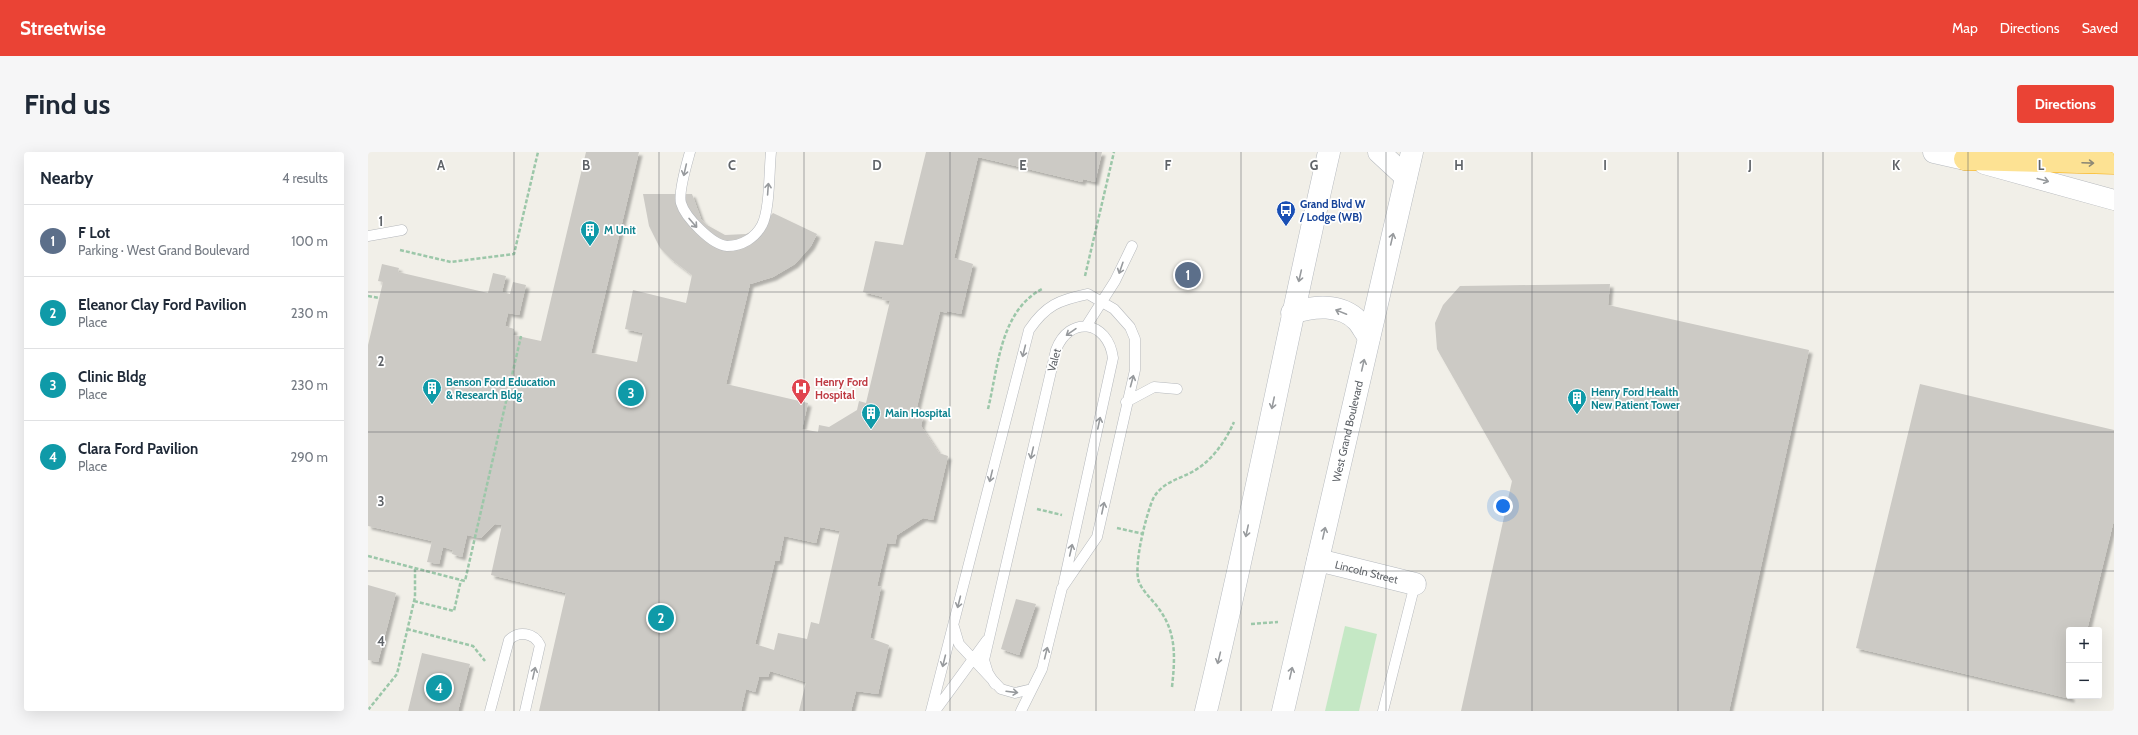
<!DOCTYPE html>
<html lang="en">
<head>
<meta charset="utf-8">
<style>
	:root { --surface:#fff; --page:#f6f6f7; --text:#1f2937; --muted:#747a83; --line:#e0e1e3; --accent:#ea4335 }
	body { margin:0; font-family:Cabin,sans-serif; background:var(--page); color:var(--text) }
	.controls { position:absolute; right:12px; bottom:12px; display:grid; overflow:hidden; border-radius:4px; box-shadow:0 4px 16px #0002 }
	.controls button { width:36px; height:36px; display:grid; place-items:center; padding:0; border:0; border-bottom:1px solid var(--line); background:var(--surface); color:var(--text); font:20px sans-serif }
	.you { position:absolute; left:1135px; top:354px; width:14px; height:14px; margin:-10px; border:3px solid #fff; border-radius:50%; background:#1a73e8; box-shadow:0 0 0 6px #1a73e833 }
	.badge { display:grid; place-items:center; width:26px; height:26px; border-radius:50%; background:var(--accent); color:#fff; font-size:13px; font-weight:700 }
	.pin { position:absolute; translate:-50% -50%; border:2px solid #fff; box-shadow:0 1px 4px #0006 }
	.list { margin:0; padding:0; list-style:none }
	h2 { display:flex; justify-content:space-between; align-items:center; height:52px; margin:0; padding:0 16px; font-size:17px }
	h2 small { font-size:13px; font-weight:400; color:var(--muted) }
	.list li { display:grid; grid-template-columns:26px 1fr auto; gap:12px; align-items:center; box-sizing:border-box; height:72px; padding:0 16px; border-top:1px solid var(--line) }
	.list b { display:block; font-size:15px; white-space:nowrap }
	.list p { margin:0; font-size:13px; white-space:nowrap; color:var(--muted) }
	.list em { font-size:13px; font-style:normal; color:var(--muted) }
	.map { position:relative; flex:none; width:1746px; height:559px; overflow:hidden; border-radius:4px }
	header { display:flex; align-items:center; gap:24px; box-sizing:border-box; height:56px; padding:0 20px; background:var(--accent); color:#fff }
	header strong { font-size:19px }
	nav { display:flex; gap:22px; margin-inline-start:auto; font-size:14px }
	.intro { display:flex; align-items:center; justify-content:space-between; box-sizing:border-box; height:96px; padding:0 24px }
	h1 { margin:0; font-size:28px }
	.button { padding:10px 18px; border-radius:4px; background:var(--accent); color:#fff; font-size:14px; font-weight:700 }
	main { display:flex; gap:24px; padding:0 24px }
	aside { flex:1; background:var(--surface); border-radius:4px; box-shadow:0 4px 16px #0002 }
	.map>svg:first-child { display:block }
</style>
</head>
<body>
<header>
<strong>Streetwise</strong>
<nav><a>Map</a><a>Directions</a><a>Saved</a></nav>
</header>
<div class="intro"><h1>Find us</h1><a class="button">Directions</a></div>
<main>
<aside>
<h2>Nearby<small>4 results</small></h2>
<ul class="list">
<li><span class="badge" style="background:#5c6f8a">1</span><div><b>F Lot</b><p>Parking · West Grand Boulevard</p></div><em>100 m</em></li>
<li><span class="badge" style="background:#0f9aa8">2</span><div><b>Eleanor Clay Ford Pavilion</b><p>Place</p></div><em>230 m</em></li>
<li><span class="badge" style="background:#0f9aa8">3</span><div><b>Clinic Bldg</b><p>Place</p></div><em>230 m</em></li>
<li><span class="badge" style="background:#0f9aa8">4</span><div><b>Clara Ford Pavilion</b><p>Place</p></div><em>290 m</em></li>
</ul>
</aside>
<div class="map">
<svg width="1746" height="559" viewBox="0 0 1746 559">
	<defs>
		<filter id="shadow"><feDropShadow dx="3.5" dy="3.5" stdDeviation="1" flood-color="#0004"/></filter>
	</defs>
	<rect width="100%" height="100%" fill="#f1efe8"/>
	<!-- green -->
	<path fill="#c5e8c5" d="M977,474L1009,482L991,559H957Z"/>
	<!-- building -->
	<path fill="#cccac5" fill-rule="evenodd" filter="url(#shadow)" d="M218,0H271L223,201L269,210L275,181L257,177L265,138L318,151L324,123L303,107L292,96L281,74L275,42H324L333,67L339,73L357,83L378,82L389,77L405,61L449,82L443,94L427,112L405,125L382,132L358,232L440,251L434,277L450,280L451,273L461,275L489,258L491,249L498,251L522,149L514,148L515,145L495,140L507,89L535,93L558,0H734L727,30L715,27L714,30L610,5L586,106L605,112L593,162L579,159V161L572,159L547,263L555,265L553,274L571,301L580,304L565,368L555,366L529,383L527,392L519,391L509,434L513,435L502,486L521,493L510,542L488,539L483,559H431L438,530L402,519L400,525H391L387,540L378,537L373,559H171L198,441L123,423L134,373L127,372L113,386L99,383L94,405L84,402L85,398L75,395L71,412L59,410L64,389L0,374V193L15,130L10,129L14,112L31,116L30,120L120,141L125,121L138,124L134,140L142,142L145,130L158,133L151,163L140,161L137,174L146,177L145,183L173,189ZM452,375L472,379L451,472L443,470L439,487L410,481L406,498L387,492L407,409H411L416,384L448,391Z
		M1242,132L1240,153L1441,198L1361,559H1093L1144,329L1069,197L1067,171L1075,153L1092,134Z
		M1552,232L1746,278V368L1719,478H1701V544H1703V547L1488,496Z
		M0,433L28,441L10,510L0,508Z
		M648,447L668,452L651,503L633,497Z
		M54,501L102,512L90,559H40Z"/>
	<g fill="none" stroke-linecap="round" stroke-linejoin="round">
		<defs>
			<path id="lane" d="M322,0C319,11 310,40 313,51C317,65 344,93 359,94C374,94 387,86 394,73C402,57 401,19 403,0
				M0,84L34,78
				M719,173L747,129L764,94
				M758,250L786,235L809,237
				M586,475L591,492L633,537L647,541L664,537
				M627,532L620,521L616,508L688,198C701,163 740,168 745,206L696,430
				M122,559L141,488C151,478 166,481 172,493L157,559
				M563,559L661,178C678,153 691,148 720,142L746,157L762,175L767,187V218L729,385L694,436L674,517L653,559
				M567,559L619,488
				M1015,559L1047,432"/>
			<path id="street" d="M1616,12L1746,48"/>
			<g id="secondary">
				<path d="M1011,0L1038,25"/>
				<path d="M1566,0L1597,7"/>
				<path d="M924,161C945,154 973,151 990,169C994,174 997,180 1001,185"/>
				<path id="s1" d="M950,408L1047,432"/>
				<path d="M838,559C883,374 918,186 961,0"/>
				<path id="s2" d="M915,559L1044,0"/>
			</g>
			<path id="highway" d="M1597,7L1746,11"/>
		</defs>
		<!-- lane casing -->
		<use href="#lane" stroke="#b5b8bc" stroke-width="11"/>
		<!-- street casing -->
		<use href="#street" stroke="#b5b8bc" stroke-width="21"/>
		<!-- secondary casing -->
		<use href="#secondary" stroke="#b6babf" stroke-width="23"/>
		<!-- highway casing -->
		<use href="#highway" stroke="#f9ab00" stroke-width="23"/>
		<!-- path -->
		<path stroke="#9cc7a9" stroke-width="2.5" stroke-dasharray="4 2" stroke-linecap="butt" d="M32,98L83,110L146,102L170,0
			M717,124L746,0
			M0,144L11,146
			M620,257C630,216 632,159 674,137
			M669,357L694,363
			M749,376L776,382
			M0,404L97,429L153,184
			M46,449L86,459L93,428
			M883,472L910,470
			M39,477L105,494L117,509
			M804,535C807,507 809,481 791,457C785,448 775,440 771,430C765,414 778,363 785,347C794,329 814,327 829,317C846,306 858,288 866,270
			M0,558L29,522L47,445V417"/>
		<!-- lane -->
		<use href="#lane" stroke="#fff" stroke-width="10"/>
		<!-- street -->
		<use href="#street" stroke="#fff" stroke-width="20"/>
		<!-- secondary -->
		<use href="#secondary" stroke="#fff" stroke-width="22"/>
		<!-- highway -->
		<use href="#highway" stroke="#fde293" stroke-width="22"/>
	</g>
	<!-- one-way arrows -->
	<defs><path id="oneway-shaft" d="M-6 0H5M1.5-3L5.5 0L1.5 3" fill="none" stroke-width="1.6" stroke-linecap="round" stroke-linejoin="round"/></defs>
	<use stroke="#8e8975" href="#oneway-shaft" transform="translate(1720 11) rotate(2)"/>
	<g stroke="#979a9d">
		<use href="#oneway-shaft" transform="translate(317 18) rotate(103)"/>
		<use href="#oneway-shaft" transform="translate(1675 28) rotate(15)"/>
		<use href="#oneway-shaft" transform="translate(400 37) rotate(-86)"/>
		<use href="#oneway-shaft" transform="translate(325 71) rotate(49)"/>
		<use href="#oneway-shaft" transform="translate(1024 87) rotate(-77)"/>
		<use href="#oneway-shaft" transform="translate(753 116) rotate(109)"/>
		<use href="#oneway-shaft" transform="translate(932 124) rotate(103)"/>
		<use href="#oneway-shaft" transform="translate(973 160) rotate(-158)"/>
		<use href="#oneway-shaft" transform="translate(703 180) rotate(145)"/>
		<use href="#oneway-shaft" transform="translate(656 199) rotate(104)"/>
		<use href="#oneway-shaft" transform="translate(995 213) rotate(-77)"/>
		<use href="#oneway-shaft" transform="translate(764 229) rotate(-75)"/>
		<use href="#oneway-shaft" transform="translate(905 251) rotate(102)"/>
		<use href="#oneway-shaft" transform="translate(731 271) rotate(-78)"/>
		<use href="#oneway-shaft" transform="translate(664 301) rotate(103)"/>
		<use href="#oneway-shaft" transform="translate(623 324) rotate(104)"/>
		<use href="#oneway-shaft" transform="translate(735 356) rotate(-78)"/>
		<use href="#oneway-shaft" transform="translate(879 379) rotate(102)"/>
		<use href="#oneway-shaft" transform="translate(956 381) rotate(-77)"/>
		<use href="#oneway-shaft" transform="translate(703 398) rotate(-77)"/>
		<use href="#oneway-shaft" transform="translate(591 450) rotate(104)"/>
		<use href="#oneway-shaft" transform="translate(678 501) rotate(-76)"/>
		<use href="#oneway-shaft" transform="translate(851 506) rotate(104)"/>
		<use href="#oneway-shaft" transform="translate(576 509) rotate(104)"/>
		<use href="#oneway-shaft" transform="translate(166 521) rotate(-77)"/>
		<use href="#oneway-shaft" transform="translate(923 521) rotate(-77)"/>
		<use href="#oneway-shaft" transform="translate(644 540) rotate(7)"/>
	</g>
	<!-- grid -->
	<path fill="none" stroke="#5f6368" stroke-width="1" stroke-opacity="0.55" d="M146,0V559M291,0V559M436,0V559M582,0V559M728,0V559M873,0V559M1018,0V559M1164,0V559M1310,0V559M1455,0V559M1600,0V559M0,140H1746M0,280H1746M0,419H1746"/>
	<!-- icons -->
	<defs>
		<symbol id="bus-pin" viewBox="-11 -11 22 30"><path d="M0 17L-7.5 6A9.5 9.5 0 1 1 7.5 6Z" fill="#1a4fb4" stroke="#fff"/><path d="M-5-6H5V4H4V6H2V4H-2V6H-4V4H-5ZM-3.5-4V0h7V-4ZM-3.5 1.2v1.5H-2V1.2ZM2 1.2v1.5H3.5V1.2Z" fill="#fff"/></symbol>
		<symbol id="building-pin" viewBox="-11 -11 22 30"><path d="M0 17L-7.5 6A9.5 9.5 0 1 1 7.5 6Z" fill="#0f9aa8" stroke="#fff"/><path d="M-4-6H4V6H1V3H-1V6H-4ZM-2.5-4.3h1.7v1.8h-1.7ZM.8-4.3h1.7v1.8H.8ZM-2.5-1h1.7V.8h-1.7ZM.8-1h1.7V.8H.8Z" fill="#fff"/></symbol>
		<symbol id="hospital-pin" viewBox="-11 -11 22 30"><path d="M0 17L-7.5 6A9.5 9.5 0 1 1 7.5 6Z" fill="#e0444e" stroke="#fff"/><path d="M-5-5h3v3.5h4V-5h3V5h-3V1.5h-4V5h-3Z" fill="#fff"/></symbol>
	</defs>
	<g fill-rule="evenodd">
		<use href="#bus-pin" x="907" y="47" width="22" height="30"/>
		<use href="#building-pin" x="211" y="67" width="22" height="30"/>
		<use href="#building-pin" x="53" y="225" width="22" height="30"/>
		<use href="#hospital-pin" x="422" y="225" width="22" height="30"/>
		<use href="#building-pin" x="1198" y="235" width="22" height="30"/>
		<use href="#building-pin" x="492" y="250" width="22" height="30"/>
	</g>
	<g text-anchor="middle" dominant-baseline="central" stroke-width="3.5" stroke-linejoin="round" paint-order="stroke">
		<!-- transit labels -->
		<g font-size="11" font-weight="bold" fill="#164399" stroke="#fff" text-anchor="start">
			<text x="932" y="52">Grand Blvd W<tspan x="932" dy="13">/ Lodge (WB)</tspan></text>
		</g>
		<!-- culture labels -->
		<g font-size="11" font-weight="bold" fill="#0d838f" stroke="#fff" text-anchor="start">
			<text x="236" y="78">M Unit</text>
			<text x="78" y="230">Benson Ford Education<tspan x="78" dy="13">&amp; Research Bldg</tspan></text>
			<text x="1223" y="240">Henry Ford Health<tspan x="1223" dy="13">New Patient Tower</tspan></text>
			<text x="517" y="261">Main Hospital</text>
		</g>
		<!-- street labels -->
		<g font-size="11" fill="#5f6368" stroke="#fff">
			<text transform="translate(686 208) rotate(-75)">Valet</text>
			<text stroke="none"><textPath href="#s2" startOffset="287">West Grand Boulevard</textPath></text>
			<text stroke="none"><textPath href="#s1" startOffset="50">Lincoln Street</textPath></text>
		</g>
		<!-- health labels -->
		<g font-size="11" font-weight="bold" fill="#be3a42" stroke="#fff" text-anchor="start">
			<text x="447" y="230">Henry Ford<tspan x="447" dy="13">Hospital</tspan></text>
		</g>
	</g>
	<g font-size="13" text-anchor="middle" font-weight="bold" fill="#5f6368" stroke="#fff" stroke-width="3.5" stroke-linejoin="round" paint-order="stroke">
		<text x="73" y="18">A</text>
		<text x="218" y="18">B</text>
		<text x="364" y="18">C</text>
		<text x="509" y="18">D</text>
		<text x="655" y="18">E</text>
		<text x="800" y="18">F</text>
		<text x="946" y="18">G</text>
		<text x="1091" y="18">H</text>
		<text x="1237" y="18">I</text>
		<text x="1382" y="18">J</text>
		<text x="1528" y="18">K</text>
		<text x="1673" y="18">L</text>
		<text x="13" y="74">1</text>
		<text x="13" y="214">2</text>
		<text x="13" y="354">3</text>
		<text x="13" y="494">4</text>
	</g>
</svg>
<div class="controls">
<button>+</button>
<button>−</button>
</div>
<div class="you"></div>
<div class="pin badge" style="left:820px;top:123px;background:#5c6f8a">1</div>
<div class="pin badge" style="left:293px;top:466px;background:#0f9aa8">2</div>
<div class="pin badge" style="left:263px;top:241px;background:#0f9aa8">3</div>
<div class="pin badge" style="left:71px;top:536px;background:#0f9aa8">4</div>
</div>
</main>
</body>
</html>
